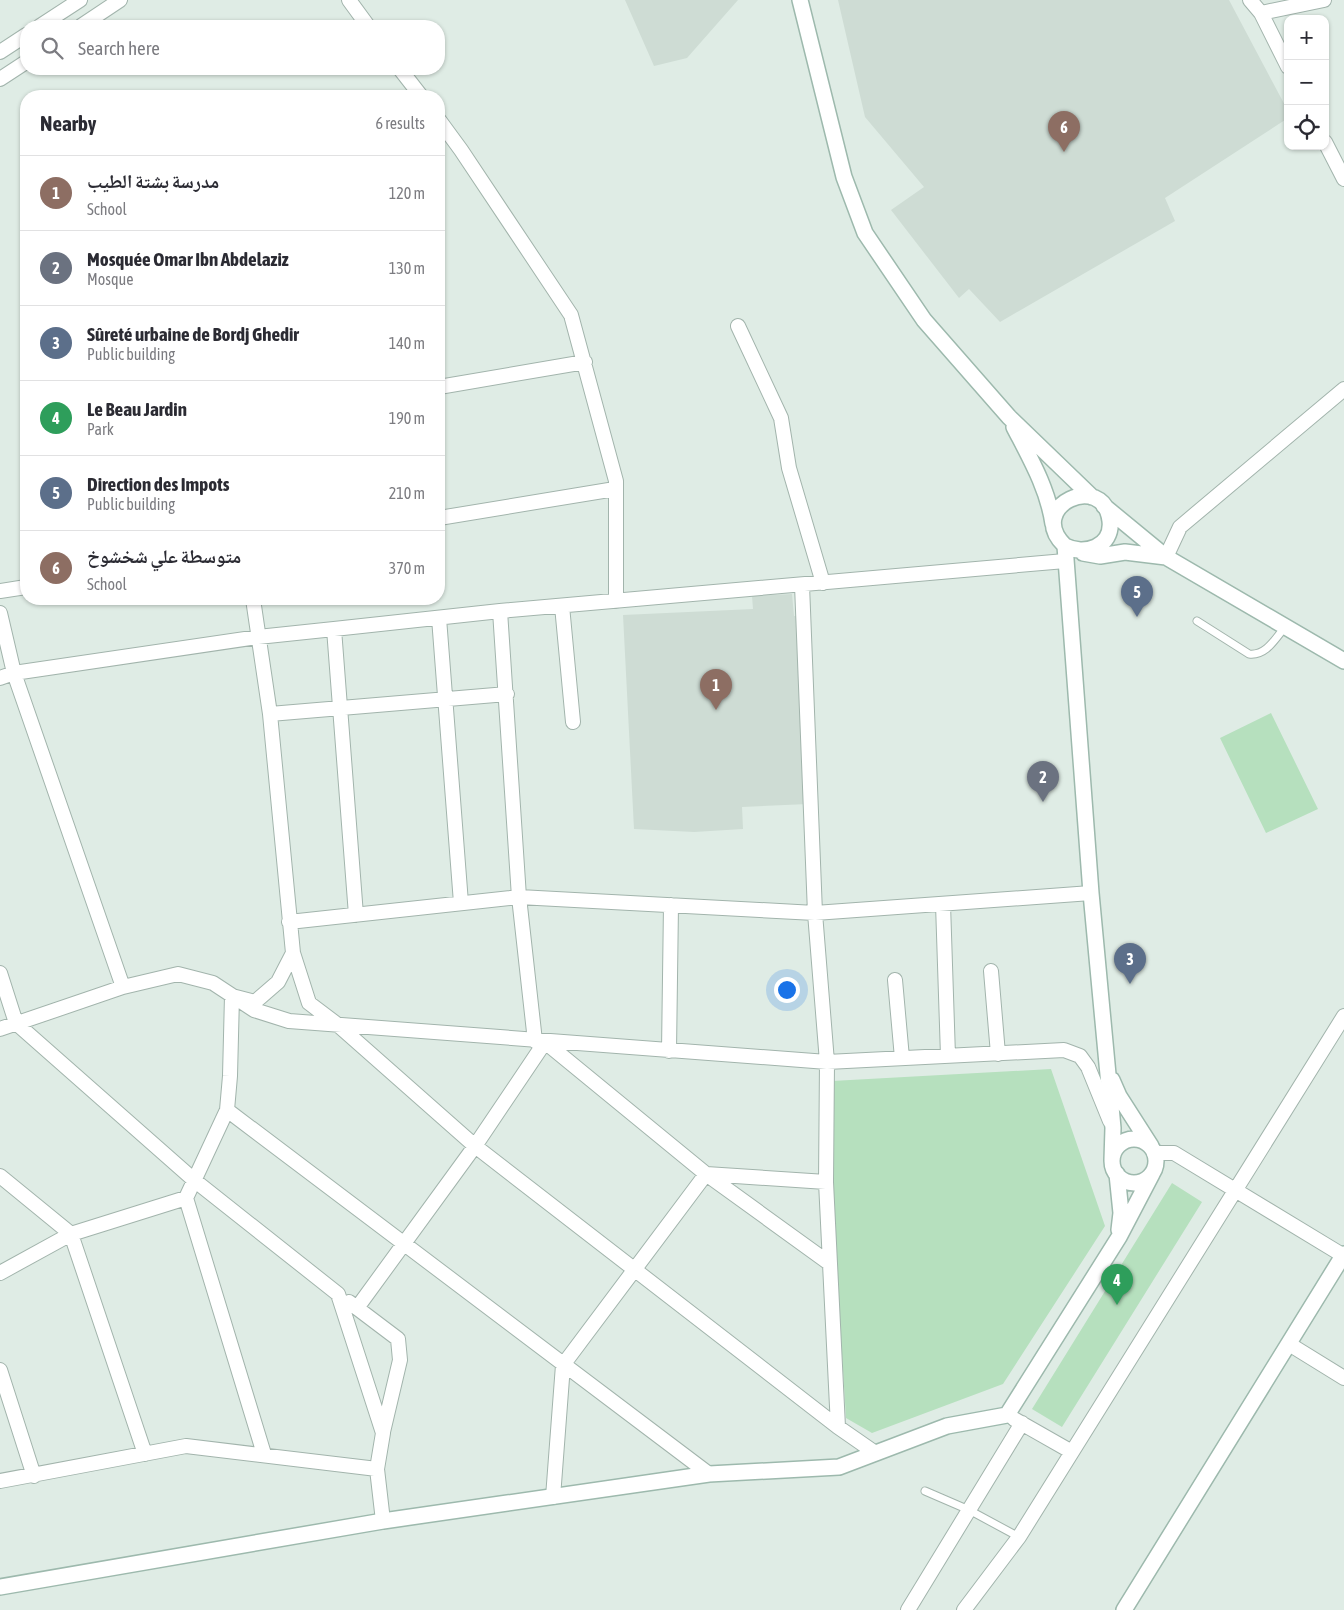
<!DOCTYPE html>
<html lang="en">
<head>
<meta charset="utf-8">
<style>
	:root { --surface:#fff; --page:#f7f7f7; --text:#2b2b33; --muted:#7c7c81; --line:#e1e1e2; --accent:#8a473e }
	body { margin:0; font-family:"Asap Condensed","Noto Naskh Arabic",sans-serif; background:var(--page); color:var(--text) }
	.controls { position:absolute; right:15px; top:15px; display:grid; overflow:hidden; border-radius:10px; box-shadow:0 1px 4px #0004 }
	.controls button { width:45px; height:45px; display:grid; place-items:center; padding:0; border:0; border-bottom:1px solid var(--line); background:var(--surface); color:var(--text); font:25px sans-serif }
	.you { position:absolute; left:786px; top:989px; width:18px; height:18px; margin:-12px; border:4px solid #fff; border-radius:50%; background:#1a73e8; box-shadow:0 0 0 8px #1a73e833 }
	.badge { display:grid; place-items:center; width:32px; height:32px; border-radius:50%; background:var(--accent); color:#fff; font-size:16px; font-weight:700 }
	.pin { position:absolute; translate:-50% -41px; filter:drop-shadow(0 1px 2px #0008) }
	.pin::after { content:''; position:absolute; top:26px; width:18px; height:15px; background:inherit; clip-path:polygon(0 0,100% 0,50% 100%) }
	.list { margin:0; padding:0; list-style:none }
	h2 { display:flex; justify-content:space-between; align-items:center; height:65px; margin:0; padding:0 20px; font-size:21px }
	h2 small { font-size:16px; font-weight:400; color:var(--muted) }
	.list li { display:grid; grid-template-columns:32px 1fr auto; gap:15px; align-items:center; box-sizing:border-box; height:75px; padding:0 20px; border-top:1px solid var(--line) }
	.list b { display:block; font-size:19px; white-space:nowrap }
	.list p { margin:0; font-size:16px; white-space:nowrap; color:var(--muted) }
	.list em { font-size:16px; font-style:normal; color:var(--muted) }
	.icon { flex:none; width:28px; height:28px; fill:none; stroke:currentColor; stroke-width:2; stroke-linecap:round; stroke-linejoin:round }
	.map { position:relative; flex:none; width:1344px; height:1610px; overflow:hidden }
	.search { position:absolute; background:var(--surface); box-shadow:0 1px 4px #0004; left:20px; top:20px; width:425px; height:55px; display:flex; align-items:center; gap:12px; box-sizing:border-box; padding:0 18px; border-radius:20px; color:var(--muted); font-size:19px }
	.panel { position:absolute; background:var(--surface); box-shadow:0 1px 4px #0004; left:20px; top:90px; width:425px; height:515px; border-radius:20px }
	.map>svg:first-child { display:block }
</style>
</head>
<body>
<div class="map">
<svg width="1344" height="1610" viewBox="0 0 1344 1610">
	<rect width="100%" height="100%" fill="#dfece5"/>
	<!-- built -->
	<path fill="#cedcd4" d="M625,0H738L687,58L654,66Z
		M838,0H1229L1288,111V118L1165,198L1175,221L1000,322L969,289L959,298L891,210L924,187L865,117Z
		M792,594L794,616H799L808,804L742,807L743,829L694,832L634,829L623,615L753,609L752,596Z"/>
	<!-- garden -->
	<path fill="#b6e0be" d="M1271,713L1318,809L1266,833L1220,738Z
		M1051,1069L1105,1226L1003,1384L872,1433L846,1418L831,1176L834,1145L832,1081Z
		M1172,1183L1202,1202L1062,1427L1032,1409Z"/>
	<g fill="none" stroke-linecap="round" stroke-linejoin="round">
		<defs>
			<path id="lane" d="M1197,621L1249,654C1266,656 1275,639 1285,627
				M925,1491L969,1510L1019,1537"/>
			<path id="street" d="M349,0L368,26
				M1250,0L1261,13L1288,67
				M1261,13L1324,0
				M40,26L80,0
				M81,26L120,0
				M0,52L26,35
				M400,69L421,96
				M0,79L26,62
				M439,120L461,150L571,315L616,481V601
				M1325,142L1344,179
				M738,326L781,418L789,468L823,583
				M439,387L585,362
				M439,518L615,489
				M1166,557L1180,527L1344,389
				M802,585L815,913L827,1062L826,1182L838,1427
				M0,591L26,587
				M253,599L270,714L293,953L309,1003L338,1025L475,1146L838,1427L874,1452
				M562,606L573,722
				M500,611L519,897L535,1041
				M0,613L14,673L123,987
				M439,618L461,903
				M334,629L356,915
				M0,678L14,673L258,637L334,629L500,611L1065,561
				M270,714L507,694
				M943,904L948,1056
				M289,922L519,897L815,913L1091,893
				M991,971L998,1054
				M0,973L16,1023L194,1180L338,1294L383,1433L377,1469
				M895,980L902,1058
				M0,1029L123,987L178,974L213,983L254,1010L289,1021L827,1062L1064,1050L1080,1056L1088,1067L1110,1121
				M669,1051L671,905
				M227,1110L709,1474
				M1154,1153H1174L1344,1256
				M0,1176L71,1234L145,1454
				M0,1273L71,1234L186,1198
				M349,1302L398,1339L400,1360L383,1432
				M357,1308L475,1146L545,1042L706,1174L829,1263
				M1289,1344L1344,1378
				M0,1370L34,1476
				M1014,1419L1072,1452
				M264,1454L186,1198L227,1110L230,1076L232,996L255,1002L278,982L293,953
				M0,1481L186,1446L377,1469L383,1521
				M553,1497L563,1365L706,1174L826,1182
				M908,1610L1022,1423
				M964,1610L1019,1537L1344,1016"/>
			<path id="secondary" d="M800,0L844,177L865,233L924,320L1009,417L1092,497
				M1014,427C1030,458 1048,489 1053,524
				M1104,506L1166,557L1344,661
				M1065,546C1084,556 1113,547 1110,521C1104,470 1024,506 1065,546L1091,893L1113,1128L1112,1160
				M1083,553L1100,556L1125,552L1166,557
				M1112,1080L1119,1096L1151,1146
				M1112 1161a22 22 0 1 1 44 0a22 22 0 1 1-44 0Z
				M1117,1174L1121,1213L1119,1230
				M0,1587L383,1521L709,1474L839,1467L947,1426L1007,1415L1119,1237L1152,1174
				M1124,1610L1344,1254"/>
		</defs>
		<!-- lane casing -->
		<use href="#lane" stroke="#a2b4ac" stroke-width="9"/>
		<!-- street casing -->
		<use href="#street" stroke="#a2b4ac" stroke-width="16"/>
		<!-- secondary casing -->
		<use href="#secondary" stroke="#9db9ad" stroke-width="18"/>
		<!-- lane -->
		<use href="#lane" stroke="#fff" stroke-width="7"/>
		<!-- street -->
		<use href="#street" stroke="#fff" stroke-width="14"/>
		<!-- secondary -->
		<use href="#secondary" stroke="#fff" stroke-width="15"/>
	</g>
</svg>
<div class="controls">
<button>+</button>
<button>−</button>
<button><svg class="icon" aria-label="locate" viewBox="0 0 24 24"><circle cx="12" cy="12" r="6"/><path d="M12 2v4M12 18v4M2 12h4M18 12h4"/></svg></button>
</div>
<div class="you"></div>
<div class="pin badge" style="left:716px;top:710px;background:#8d6e63">1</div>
<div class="pin badge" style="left:1043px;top:802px;background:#6b7280">2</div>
<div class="pin badge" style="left:1130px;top:984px;background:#5c6f8a">3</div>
<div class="pin badge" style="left:1117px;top:1305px;background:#2e9e5b">4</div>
<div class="pin badge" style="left:1137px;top:617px;background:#5c6f8a">5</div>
<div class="pin badge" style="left:1064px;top:152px;background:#8d6e63">6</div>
<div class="search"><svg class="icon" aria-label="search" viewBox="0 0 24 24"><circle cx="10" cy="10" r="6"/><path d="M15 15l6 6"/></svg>Search here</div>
<section class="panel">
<h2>Nearby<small>6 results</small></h2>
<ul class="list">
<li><span class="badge" style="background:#8d6e63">1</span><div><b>مدرسة بشتة الطيب</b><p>School</p></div><em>120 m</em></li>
<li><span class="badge" style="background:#6b7280">2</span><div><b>Mosquée Omar Ibn Abdelaziz</b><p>Mosque</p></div><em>130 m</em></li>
<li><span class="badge" style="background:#5c6f8a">3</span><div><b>Sûreté urbaine de Bordj Ghedir</b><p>Public building</p></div><em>140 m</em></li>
<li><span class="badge" style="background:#2e9e5b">4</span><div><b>Le Beau Jardin</b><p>Park</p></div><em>190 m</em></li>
<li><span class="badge" style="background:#5c6f8a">5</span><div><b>Direction des Impots</b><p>Public building</p></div><em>210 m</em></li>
<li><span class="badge" style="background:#8d6e63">6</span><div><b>متوسطة علي شخشوخ</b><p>School</p></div><em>370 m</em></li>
</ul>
</section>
</div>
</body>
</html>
